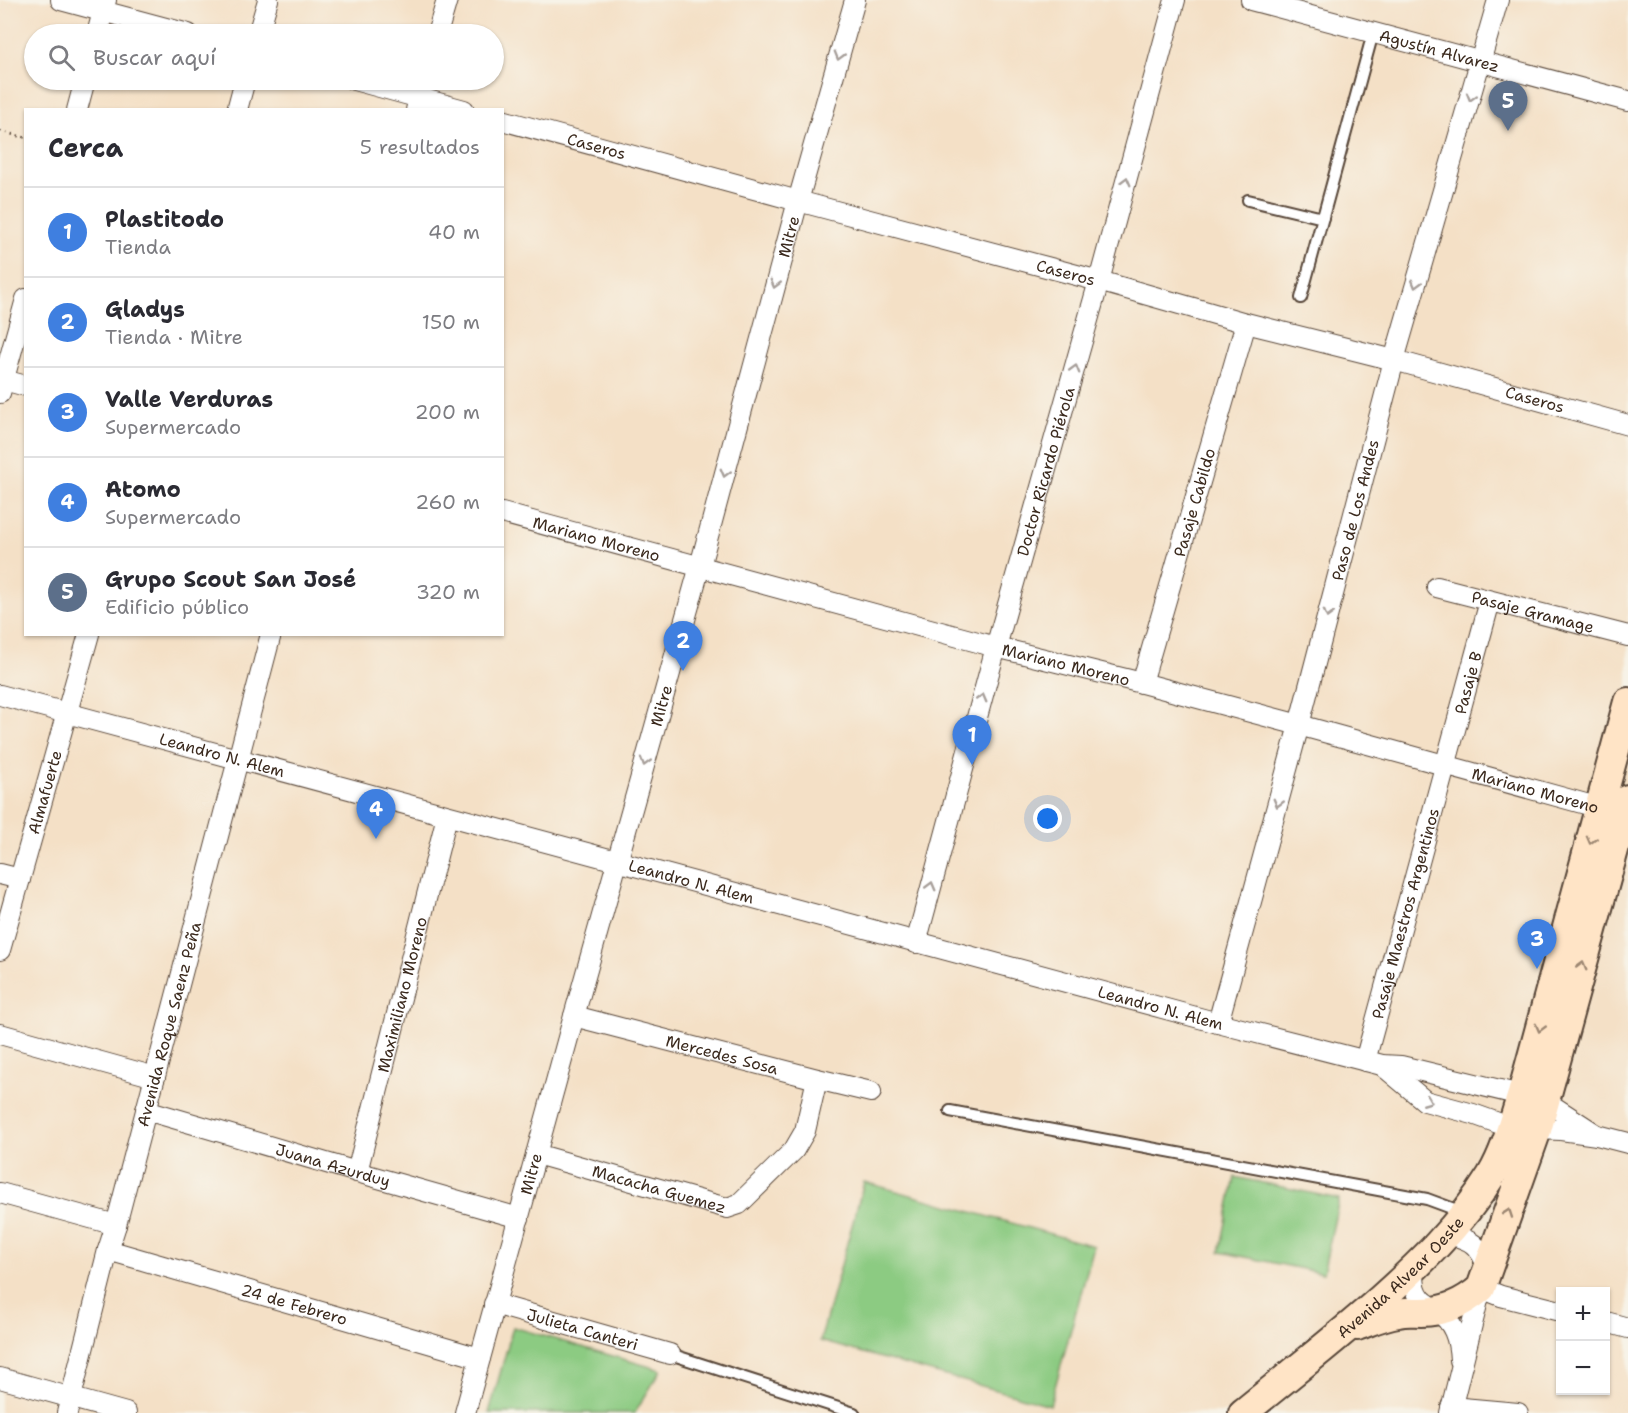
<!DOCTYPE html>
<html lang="es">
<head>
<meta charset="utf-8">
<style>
	:root { --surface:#fff; --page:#f2f2f3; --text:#2b2b33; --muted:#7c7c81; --line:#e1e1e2; --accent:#2563eb }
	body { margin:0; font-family:"Shantell Sans",sans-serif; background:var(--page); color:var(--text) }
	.controls { position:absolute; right:18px; bottom:18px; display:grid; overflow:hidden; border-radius:0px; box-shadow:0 2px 4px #0004 }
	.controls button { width:54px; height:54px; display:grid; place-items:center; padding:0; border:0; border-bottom:2px solid var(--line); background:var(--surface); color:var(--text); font:30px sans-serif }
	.you { position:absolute; left:1048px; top:819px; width:21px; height:21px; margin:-15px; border:4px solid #fff; border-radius:50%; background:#1a73e8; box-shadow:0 0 0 9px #1a73e833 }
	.badge { display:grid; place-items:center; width:39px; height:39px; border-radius:50%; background:var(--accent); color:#fff; font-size:20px; font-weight:700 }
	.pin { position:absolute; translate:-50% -50px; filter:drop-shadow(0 2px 3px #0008) }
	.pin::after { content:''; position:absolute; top:32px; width:21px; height:18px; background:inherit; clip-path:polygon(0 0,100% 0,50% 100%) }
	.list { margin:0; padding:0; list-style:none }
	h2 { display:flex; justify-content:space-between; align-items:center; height:78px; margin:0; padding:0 24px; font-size:26px }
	h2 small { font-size:20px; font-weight:400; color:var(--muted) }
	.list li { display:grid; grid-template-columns:39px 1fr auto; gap:18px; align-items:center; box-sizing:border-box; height:90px; padding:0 24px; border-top:2px solid var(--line) }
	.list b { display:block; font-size:22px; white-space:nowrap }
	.list p { margin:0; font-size:20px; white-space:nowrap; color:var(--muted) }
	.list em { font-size:20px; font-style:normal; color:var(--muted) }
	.icon { flex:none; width:33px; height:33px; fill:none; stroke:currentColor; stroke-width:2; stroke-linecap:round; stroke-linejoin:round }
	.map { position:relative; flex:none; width:1628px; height:1413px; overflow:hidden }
	.search { position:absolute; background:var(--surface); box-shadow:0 2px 4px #0004; left:24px; top:24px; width:480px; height:66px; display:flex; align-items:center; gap:15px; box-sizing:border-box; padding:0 21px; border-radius:33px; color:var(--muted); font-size:22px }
	.panel { position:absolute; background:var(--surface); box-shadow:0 2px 4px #0004; left:24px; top:108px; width:480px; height:528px; border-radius:0px }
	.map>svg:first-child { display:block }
</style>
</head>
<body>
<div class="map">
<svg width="1628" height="1413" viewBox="0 0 1628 1413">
	<rect width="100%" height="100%" fill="#f7f3e8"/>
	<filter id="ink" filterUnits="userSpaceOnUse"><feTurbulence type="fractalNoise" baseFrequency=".0167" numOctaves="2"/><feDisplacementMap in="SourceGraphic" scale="12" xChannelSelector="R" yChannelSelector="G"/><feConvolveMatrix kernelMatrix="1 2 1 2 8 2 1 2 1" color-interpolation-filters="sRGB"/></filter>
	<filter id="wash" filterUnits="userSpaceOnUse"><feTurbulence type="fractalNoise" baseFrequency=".008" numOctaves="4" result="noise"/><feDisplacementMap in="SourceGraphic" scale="24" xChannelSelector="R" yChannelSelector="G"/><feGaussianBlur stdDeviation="1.35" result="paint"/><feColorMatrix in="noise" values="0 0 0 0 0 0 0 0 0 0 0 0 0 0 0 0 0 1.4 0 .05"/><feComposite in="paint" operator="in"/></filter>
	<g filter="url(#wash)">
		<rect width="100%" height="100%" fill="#f4e0c6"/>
		<!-- green -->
		<path fill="#8ccb82" stroke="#647a50" stroke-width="1.5" d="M1235,1177L1339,1199L1323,1273L1220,1252Z
			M864,1182L1094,1246L1050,1405L820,1341Z
			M513,1327L661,1370L635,1413H489Z"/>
	</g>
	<g filter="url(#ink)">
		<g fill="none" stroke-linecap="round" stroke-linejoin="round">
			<defs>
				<path id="service" d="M1248,200L1323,218
					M1301,298L1373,33
					M950,1111L1427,1199L1465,1213
					M670,1354L854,1413"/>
				<g id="minor">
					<path d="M61,0L188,34"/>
					<path id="s1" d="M1251,0L1628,101"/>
					<path d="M97,34L106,0"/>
					<path d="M258,34L268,0"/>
					<path d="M437,34L447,0"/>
					<path d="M354,80L464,110"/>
					<path d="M77,110L85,80"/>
					<path d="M237,110L245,80"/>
					<path d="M416,110L424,80"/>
					<path id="s2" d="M502,120L798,201L1099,281L1246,323L1394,360L1628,425"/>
					<path d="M0,379L26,386"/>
					<path d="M0,393L26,299"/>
					<path id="s3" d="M502,513L996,647L1142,683L1299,725L1611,811"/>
					<path id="s4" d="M1437,587L1628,636"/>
					<path id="s5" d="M1142,683L1246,323"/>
					<path id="s6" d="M0,695L1218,1023L1382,1065L1401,1066L1545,1101L1597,1135"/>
					<path d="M0,874L20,879"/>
					<path id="s7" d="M916,943L996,647L1099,281L1175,0"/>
					<path id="s8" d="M0,950L89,634"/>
					<path id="s9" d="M574,1016L817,1079L871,1092"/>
					<path id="s10" d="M1218,1023L1299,725L1394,360L1498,0"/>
					<path d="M0,1034L155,1077"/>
					<path id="s11" d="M1365,1061L1490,601"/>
					<path d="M1382,1065L1425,1101L1473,1114L1512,1128L1561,1130L1597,1135L1628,1143"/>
					<path id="s12" d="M146,1110L357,1172L519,1218"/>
					<path id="s13" d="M536,1154L727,1208L739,1204L794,1150L805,1131L817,1079"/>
					<path id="s14" d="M357,1172L447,816"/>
					<path d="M0,1193L116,1225"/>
					<path d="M1447,1234C1471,1239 1480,1245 1488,1269"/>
					<path id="s15" d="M108,1250L480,1358"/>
					<path d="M1414,1270C1414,1276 1414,1284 1416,1289C1419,1300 1428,1304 1436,1310C1454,1322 1459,1339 1460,1360"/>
					<path id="s16" d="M494,1304L670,1354"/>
					<path d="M1606,1322L1628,1328"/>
					<path d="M0,1378L126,1413"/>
					<path d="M1451,1407L1518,1413"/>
					<path id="s17" d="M67,1413L108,1250L116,1225L271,634"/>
					<path id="s18" d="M465,1413L574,1016L700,566L798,201L855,0"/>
					<path d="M1450,1413L1481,1288L1501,1296L1560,1311"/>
				</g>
				<g id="secondary">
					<path d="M1357,1326C1371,1321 1383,1315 1398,1313C1405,1311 1413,1312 1421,1312C1444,1312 1464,1303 1481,1288L1537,1130L1628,799"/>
					<path id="s19" d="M1243,1413C1287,1377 1332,1342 1374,1305C1418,1266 1460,1226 1491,1176C1506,1151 1513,1122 1522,1094L1628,702"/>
				</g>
			</defs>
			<!-- service casing -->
			<use href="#service" stroke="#574537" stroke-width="14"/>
			<!-- minor casing -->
			<use href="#minor" stroke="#574537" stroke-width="22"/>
			<!-- secondary casing -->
			<use href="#secondary" stroke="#574537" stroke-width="32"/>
			<!-- path -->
			<path stroke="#574537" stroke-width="3" stroke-dasharray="1.5 4.5" stroke-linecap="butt" d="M0,131L26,138"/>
			<!-- service -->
			<use href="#service" stroke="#fff" stroke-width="10"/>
			<!-- minor -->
			<use href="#minor" stroke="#fff" stroke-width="20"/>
			<!-- secondary -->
			<use href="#secondary" stroke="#ffe4c6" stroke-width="28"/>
		</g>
		<!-- one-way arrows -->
		<defs><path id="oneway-chevron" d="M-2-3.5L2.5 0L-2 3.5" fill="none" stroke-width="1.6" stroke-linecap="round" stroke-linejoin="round" transform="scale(1.5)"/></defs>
		<g stroke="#a79f9a">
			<use href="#oneway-chevron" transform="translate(839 56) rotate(106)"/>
			<use href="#oneway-chevron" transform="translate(1471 97) rotate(106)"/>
			<use href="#oneway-chevron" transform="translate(1126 181) rotate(-75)"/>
			<use href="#oneway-chevron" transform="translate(775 284) rotate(105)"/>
			<use href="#oneway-chevron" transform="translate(1416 284) rotate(106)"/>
			<use href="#oneway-chevron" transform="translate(1075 369) rotate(-74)"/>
			<use href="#oneway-chevron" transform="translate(725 473) rotate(105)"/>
			<use href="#oneway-chevron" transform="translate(1328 614) rotate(105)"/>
			<use href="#oneway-chevron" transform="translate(982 698) rotate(-75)"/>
			<use href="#oneway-chevron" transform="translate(645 762) rotate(106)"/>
			<use href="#oneway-chevron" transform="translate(1278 803) rotate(105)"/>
			<use href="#oneway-chevron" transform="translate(931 886) rotate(-75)"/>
			<use href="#oneway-chevron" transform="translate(1428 1101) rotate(22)"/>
		</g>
		<g stroke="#9d8772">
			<use href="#oneway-chevron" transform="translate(1591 840) rotate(105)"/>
			<use href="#oneway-chevron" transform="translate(1582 966) rotate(-75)"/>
			<use href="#oneway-chevron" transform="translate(1540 1028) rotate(105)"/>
			<use href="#oneway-chevron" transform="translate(1508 1213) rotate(-71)"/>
		</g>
	</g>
	<g text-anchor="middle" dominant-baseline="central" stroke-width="5" stroke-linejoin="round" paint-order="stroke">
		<!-- street labels -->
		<g font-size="16" fill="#3b2a1e" stroke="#f7f3e8">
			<text stroke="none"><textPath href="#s1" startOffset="195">Agustín Alvarez</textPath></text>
			<text stroke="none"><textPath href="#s2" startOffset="98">Caseros</textPath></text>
			<text stroke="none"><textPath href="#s18" startOffset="1220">Mitre</textPath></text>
			<text stroke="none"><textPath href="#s2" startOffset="584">Caseros</textPath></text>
			<text stroke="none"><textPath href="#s2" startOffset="1070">Caseros</textPath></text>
			<text stroke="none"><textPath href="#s7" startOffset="489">Doctor Ricardo Piérola</textPath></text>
			<text stroke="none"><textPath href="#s5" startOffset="188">Pasaje Cabildo</textPath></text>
			<text stroke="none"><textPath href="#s10" startOffset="531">Paso de Los Andes</textPath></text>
			<text stroke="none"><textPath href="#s3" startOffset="98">Mariano Moreno</textPath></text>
			<text stroke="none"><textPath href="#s4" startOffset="99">Pasaje Gramage</textPath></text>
			<text stroke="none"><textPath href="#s3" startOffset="584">Mariano Moreno</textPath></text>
			<text stroke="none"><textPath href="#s11" startOffset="392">Pasaje B</textPath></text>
			<text stroke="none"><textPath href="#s18" startOffset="734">Mitre</textPath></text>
			<text stroke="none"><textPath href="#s6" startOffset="230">Leandro N. Alem</textPath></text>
			<text stroke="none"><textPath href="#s3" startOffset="1070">Mariano Moreno</textPath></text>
			<text stroke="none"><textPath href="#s8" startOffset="164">Almafuerte</textPath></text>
			<text stroke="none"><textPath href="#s6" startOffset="716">Leandro N. Alem</textPath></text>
			<text stroke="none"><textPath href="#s11" startOffset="153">Pasaje Maestros Argentinos</textPath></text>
			<text stroke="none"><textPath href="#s14" startOffset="183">Maximiliano Moreno</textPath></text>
			<text stroke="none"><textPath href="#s6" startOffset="1202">Leandro N. Alem</textPath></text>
			<text stroke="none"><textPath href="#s17" startOffset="402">Avenida Roque Saenz Peña</textPath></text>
			<text stroke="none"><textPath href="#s9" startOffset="153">Mercedes Sosa</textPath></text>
			<text stroke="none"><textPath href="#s12" startOffset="195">Juana Azurduy</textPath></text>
			<text stroke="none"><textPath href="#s18" startOffset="248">Mitre</textPath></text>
			<text stroke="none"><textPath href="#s13" startOffset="128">Macacha Guemez</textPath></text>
			<text stroke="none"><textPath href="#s19" startOffset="208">Avenida Alvear Oeste</textPath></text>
			<text stroke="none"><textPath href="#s15" startOffset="194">24 de Febrero</textPath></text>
			<text stroke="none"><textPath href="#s16" startOffset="92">Julieta Canteri</textPath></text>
		</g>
	</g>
</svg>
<div class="controls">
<button>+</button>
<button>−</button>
</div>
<div class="you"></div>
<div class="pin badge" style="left:972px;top:765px;background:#3f7fe0">1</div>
<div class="pin badge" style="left:683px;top:671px;background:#3f7fe0">2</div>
<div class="pin badge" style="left:1537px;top:969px;background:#3f7fe0">3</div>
<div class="pin badge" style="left:376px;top:839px;background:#3f7fe0">4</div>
<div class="pin badge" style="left:1508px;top:131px;background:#5c6f8a">5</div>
<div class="search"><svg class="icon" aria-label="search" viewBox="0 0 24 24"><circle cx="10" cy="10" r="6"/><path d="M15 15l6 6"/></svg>Buscar aquí</div>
<section class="panel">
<h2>Cerca<small>5 resultados</small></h2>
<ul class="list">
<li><span class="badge" style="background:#3f7fe0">1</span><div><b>Plastitodo</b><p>Tienda</p></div><em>40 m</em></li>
<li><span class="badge" style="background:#3f7fe0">2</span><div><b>Gladys</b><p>Tienda · Mitre</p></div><em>150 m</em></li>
<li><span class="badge" style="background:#3f7fe0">3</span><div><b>Valle Verduras</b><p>Supermercado</p></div><em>200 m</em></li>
<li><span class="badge" style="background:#3f7fe0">4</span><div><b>Atomo</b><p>Supermercado</p></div><em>260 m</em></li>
<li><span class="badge" style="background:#5c6f8a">5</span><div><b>Grupo Scout San José</b><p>Edificio público</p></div><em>320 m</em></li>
</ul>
</section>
</div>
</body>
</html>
